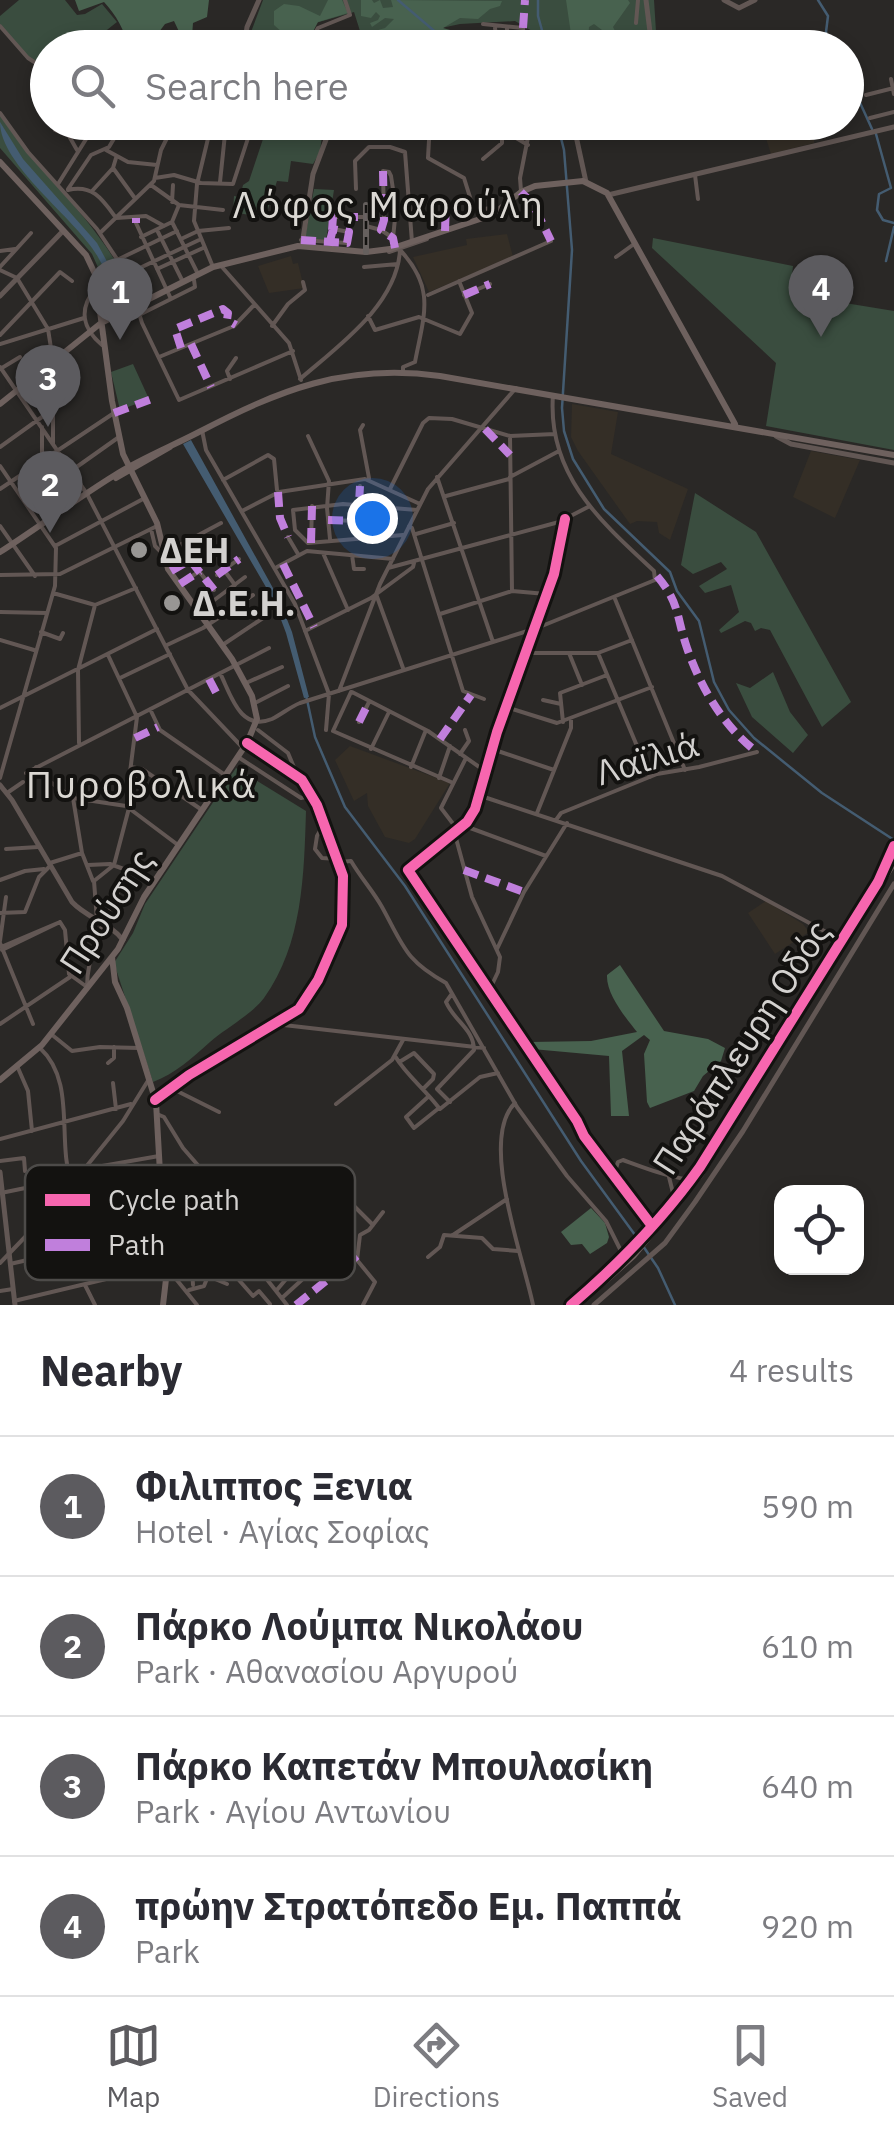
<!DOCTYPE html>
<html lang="en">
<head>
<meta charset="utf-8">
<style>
	:root { --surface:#fff; --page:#f2f2f3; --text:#2b2b33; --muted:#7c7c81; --line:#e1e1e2; --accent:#5c5b5f }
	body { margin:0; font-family:"IBM Plex Sans",sans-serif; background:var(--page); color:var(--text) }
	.controls { position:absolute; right:30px; bottom:30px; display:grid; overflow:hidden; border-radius:20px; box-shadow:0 5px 15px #0003 }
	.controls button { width:90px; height:90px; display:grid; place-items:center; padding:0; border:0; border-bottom:2px solid var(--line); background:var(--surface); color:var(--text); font:50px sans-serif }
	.you { position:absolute; left:372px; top:518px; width:35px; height:35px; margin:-25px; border:8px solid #fff; border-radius:50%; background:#1a73e8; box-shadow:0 0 0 15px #1a73e833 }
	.badge { display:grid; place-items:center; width:65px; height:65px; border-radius:50%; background:var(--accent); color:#fff; font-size:32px; font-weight:700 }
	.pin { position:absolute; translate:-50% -82px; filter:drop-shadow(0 2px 5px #0008) }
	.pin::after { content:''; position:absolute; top:52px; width:35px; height:30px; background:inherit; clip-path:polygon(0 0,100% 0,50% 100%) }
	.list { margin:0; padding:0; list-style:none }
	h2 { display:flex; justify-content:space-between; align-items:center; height:130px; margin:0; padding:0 40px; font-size:42px }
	h2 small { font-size:32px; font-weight:400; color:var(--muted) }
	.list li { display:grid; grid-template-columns:65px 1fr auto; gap:30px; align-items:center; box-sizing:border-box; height:140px; padding:0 40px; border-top:2px solid var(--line) }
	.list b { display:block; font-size:38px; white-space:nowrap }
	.list p { margin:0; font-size:32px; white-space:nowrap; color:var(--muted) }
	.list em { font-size:32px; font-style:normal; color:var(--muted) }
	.icon { flex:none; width:55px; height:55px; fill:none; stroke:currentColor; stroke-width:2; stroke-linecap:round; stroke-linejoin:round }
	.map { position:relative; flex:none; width:894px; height:1305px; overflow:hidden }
	.search { position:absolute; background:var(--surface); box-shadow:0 5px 15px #0003; left:30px; right:30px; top:30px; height:110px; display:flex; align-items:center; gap:25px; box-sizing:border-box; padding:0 35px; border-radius:55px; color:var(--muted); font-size:38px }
	.sheet { height:690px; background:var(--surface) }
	nav { display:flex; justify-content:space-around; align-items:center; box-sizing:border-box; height:140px; border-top:2px solid var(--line); background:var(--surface); font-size:28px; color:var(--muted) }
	nav a { display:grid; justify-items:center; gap:5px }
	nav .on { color:var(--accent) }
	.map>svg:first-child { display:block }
</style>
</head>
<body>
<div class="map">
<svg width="894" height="1305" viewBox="0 0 894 1305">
	<rect width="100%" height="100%" fill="#2a2826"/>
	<!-- built -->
	<path fill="#342e26" d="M761,123H814V143L771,154Z
		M507,234L513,257L429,292L413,257L467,245L466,239Z
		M291,256L293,264L298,263L304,288L269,293L258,266Z
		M572,404L618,412L611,454L688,489L670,540L659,533L657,522L637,521L630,524L578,451L571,437Z
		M811,451L860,460L835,518L793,497Z
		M350,746L450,783L415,839L409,843L385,837L368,806L367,793L354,801L335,760Z
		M766,901L803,924L809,932L775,954L748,913Z"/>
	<!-- green -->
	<path fill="#3a4d3f" d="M19,0H65L77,15L85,14L102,4L117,22L98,37L101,47L48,48L47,69L28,57L0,24V16Z
		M263,0H654L657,47H559L515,21L460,24L391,39L392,47H365L354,12L312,24L306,47L245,48Z
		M0,115C36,172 120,240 133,304L118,312L92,254L0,148Z
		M298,123H322L323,126L320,152L313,164L291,161L288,182L277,181L268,209L261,211L260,217L233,212L234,196L240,197L243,185L249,181L264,136L282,125Z
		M314,189L334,190L326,240L305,238Z
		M653,238L793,266L790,294L894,311V450L766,426L776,363L652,248Z
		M133,364L149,399L120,410L111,372Z
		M695,493L756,532L851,702L822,727L770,630L761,628L755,631L751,623L745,621L721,633L719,630L739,612L731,585L705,593L699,586L727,569L721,562L693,574L681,565Z
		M773,672L790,712L808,735L793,753L752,717L736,683L750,688Z
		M236,768L306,811C304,874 303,944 264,998C251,1015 226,1028 210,1042C193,1057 175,1074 153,1082L114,963L133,933L145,904Z"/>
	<!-- forest -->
	<path fill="#48624f" d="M75,0H209L207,17L193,23L192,36L182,38L174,21L165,24L159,32L165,45L171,47L128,48C125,30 116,15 104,2L79,11Z
		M328,0H342L348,13L318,22L305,47H294L300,32L283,33L274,25V11L284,4L299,6L320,16Z
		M361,0H372L374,3L380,0L383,8L393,7L391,0L502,1L500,6L490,9L478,19L460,18L443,28L468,35L473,33L476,40L437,44L435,47L377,48L368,33L385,28L394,19L385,18L372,27L370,23L378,20L380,16L376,12L371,18L361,16Z
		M566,0H628L630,3L613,27L617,35L629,40L622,45L594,24L589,27L588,44H577L571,34Z
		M620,965L664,1031L708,1039L725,1048L721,1061L703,1076L694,1091L650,1108L647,1102L644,1054L650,1040L644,1035L622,1051L629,1116H611L609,1056L532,1049L530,1042L591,1041L637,1032C626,1018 606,994 607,975Z
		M591,1208L605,1223L609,1237L607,1243L590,1254L582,1244L571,1245L561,1232Z"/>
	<!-- water -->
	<path fill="#445c71" d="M0,122L23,159L97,243L130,304L120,309C113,293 108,274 99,259C79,220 0,167 0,122Z
		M191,440L279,599L292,632L309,697L304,698L286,633L274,601L183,444Z"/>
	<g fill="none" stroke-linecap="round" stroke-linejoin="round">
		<!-- stream -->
		<path stroke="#445c71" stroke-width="2.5" d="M398,0L446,41L470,48
			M538,0V16L547,48
			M818,0L828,16L825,40L837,48
			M846,72L872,129
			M557,122L564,150L572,250L562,408L564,431L573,459L604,509L670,572L677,591L699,621L714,682L729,710L754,738L822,793L894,840
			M876,134L891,188L879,194L877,210L883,220L894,223
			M886,261L894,227
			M306,695L315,737L345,807L405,886L581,1161L638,1239
			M643,1246L658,1268L675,1305"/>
		<!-- minor -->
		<path stroke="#625754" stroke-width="4" d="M636,23L638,0
			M483,24L523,28L524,48
			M0,26L28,58L48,71
			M507,27V48
			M495,28L498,48
			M459,45L460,48
			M307,48L318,28L350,15L345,0
			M891,79L894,94
			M866,95L894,88
			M0,113L28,152L97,229L127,274L142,323L179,400L293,351
			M47,118H48
			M870,118L894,112
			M52,122L55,130L69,136L77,150
			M212,122L197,184L194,221L213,267
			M430,122L428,158L464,178L474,210L492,208L497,211
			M504,122L511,135L528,145
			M211,123C227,125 262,134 273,131L277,122
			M485,124L491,131L501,128
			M147,129L153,122
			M182,134L211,131
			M70,137L78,122
			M106,150L128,162L157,165
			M483,159L502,143V127
			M113,168L134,197
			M383,171L384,220L381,230L393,238L395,248
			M383,171L389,172L391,176L396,209L393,238
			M695,175L698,199
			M155,178L174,175L201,183L233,184L251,129
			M220,182L225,134
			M58,184L88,136L92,122
			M151,185L179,205L223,210
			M68,189L91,155L109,147L124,122
			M356,189L355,161L369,147H390L405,152L412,242
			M68,190C93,184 103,200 116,218L146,216L164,226
			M93,190L113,168L116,158
			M521,191L520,178L531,122
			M172,202L173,185
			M172,222L198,274
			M172,222L179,205
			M136,223L171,299
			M366,226L381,230
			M332,229L333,217H366
			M157,230L183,282
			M445,231L446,201
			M100,233L154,181L161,150L175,122
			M141,237L172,222
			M181,239L198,231L229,228
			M301,240L347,243L349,232L333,229L330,241
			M400,250C436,288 424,315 415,362L403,367V371
			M0,251L15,249
			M389,252L427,239
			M616,257L634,244
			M117,260L177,231
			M0,267L31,233
			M222,267L289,343L301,380
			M364,267L398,264
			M157,269L203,248
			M0,270L17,278L48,329L53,361V444
			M127,274L199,240
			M95,289C78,310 83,329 102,345
			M428,295L551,241
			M464,295L490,284
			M139,315L195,287L194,280
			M368,316L375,330L419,317L460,334L472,313L459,281
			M272,326L288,304L305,290L303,282
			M0,335L60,272L72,281
			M0,344L84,318
			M159,357L234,326L254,305
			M0,367L87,494L188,690L244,749
			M0,369L20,357
			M230,379L227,371L236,358
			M300,379C338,346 397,305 400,250
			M363,425L360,430L369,478
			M202,430L206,450L295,604L329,694L326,730
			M308,436L329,481L327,508L330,539
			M510,436L512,591
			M0,447L53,409
			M49,457L53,464L55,516
			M42,462V427
			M0,466L56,548L55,586L0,778
			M71,471L119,437
			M437,477L493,642
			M510,477L559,451
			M223,480L268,455L274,459L277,490
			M0,489L114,413
			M390,489L423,423L429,418L452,419L510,436L555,434
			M446,496L509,479
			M242,511L279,492L365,479L420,504
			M565,519L554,574L497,732L475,809L467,822L408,870L577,1121L584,1136L652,1226
			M328,520L389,522
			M358,520L360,486
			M0,526L35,576
			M409,526L412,528L463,691L484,699
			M151,529L155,546L163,554L221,523
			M416,534L454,523
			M199,535L205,547L215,554
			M388,535L392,508
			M403,535L308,543L295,530L293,510L343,504L417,510
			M288,537L298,554
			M190,540L204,561
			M311,543L312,506
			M55,546L143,499
			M323,553L348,610
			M352,555L354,569H364
			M277,567L307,551L393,559
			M388,568L559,522L588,507
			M172,570L190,560L214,590
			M224,570L235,585
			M0,575L60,574L157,526
			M217,575L239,559
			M180,584L200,571
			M53,593L95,605L136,588
			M376,594L403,668
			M615,599L685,770
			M201,610L245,577
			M0,612L47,613
			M440,614L512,591L546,594
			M305,631L371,598L413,567L414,563
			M41,632L60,639L63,633
			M0,640L34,650
			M224,644L266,616
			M167,645L203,628L253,595
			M530,653H598L632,640
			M569,653L582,685
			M598,653L650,777
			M108,655L137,717L128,788
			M220,673C231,695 240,732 272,719C282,714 290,707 300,703L537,628L655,580L654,571C601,522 547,475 553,395
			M120,678L170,654
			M246,683L282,667
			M339,691L380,584L428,489L516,388
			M351,692L333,731L451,782
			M352,692L428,731L485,771
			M543,700L561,704
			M255,703L288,686
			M506,707L557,723L652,687
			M0,708L157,629
			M150,709L160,730L225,775
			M359,722L369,702
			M563,722L560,693L607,675
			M258,730L288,753L298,777
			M79,743L78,670L95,605
			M371,749L389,712
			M492,749L554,770
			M460,754L469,741L465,730
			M238,757L301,798L310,796
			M36,767L39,774L73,798L126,806L178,845
			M131,767L142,769L202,810
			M411,767L426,730
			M26,773L269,648
			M439,778L450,746
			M7,793L23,782
			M481,796L722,876L841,940
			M537,813L571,728V720
			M556,820L561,813L657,774L699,767L757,752
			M324,824L317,836L315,849L322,858L338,859
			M462,825L546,856
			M457,829L441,808L466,758
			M454,831L472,897L500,957L498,972L489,991
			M6,849L38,847
			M82,853L93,881
			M339,862L351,861C361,878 373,891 382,907C404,947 405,960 446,983L517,1107L567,1176L606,1221L624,1257
			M50,863L82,853L73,798
			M88,865L110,864L154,880
			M0,880L25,871L44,869
			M0,913L25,912L39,877L49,867
			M97,920L94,881L114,865L129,808
			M60,922L65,930L69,974L87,987C87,947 112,906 129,870
			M0,941L6,897
			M0,943L33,1024
			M1,947L60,922
			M497,949L524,892L567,823
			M2,950L60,922
			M0,1024L70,977
			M275,1024L484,1048
			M51,1034L72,1051L100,1047L139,1048
			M40,1048C77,1082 56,1142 72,1184
			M395,1056C406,1075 425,1089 439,1108L414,1128L406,1117L429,1096
			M401,1061L414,1053L434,1074L433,1079L423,1089
			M108,1063L114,1058V1047
			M18,1068L28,1091L32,1131
			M113,1083L116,1109
			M171,1088L219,1112
			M155,1100L189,1075L299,1009L318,980L342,925L343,876L317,805L302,780L247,743
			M450,1102L437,1089L474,1050C474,1029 454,1021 446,1002L451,995
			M515,1103C478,1139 524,1259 533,1305
			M336,1104L392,1060L403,1040
			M440,1109L480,1077L498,1073
			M157,1114L164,1117L183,1148L203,1171L218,1217L287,1305
			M0,1139L131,1104
			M0,1161L24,1158L25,1171
			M85,1169L159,1156
			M320,1172L373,1225
			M614,1174L618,1162L623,1160C645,1168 668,1177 691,1180
			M669,1177L675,1201
			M30,1189L38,1216L43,1220
			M1,1193L69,1179
			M65,1193L79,1208
			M103,1204L112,1241
			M59,1215L160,1190
			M130,1219V1235
			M200,1220L211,1225
			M197,1229L204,1207
			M64,1232L65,1239L109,1228
			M453,1235L507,1199
			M234,1239L256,1220
			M181,1257L182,1272
			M428,1257L440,1247L444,1235L482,1238L493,1249L518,1251
			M251,1260L238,1279L253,1296L259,1291L270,1304
			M299,1261L311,1270L334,1251
			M0,1263L52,1209L123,1121L149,1079
			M253,1263L265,1253L269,1257
			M10,1264L119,1239L192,1207H214
			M172,1274L198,1273L208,1276L204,1286L189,1290
			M172,1274L197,1305
			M208,1276L227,1284
			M85,1285L95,1305
			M193,1285L192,1268L197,1245
			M0,1291L13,1289
			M276,1291L298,1265L303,1225
			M283,1297L305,1277
			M14,1301L165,1265
			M363,1305L375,1282L357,1260L360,1235L369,1230L383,1212"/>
		<!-- tertiary -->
		<path stroke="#625754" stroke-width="5" d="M646,0L652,48
			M724,0L739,8L755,0
			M244,48L247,27L259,0
			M573,122L586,182
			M601,122L609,130L621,132L636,122
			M608,195L894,127
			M302,245L313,174L327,137L325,122
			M0,296L63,231
			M776,436L791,444L894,463
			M0,785L12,800L72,902C87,918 110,923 123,940
			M881,875L894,846
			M0,1172L15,1305
			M615,1267L658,1219
			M571,1305L581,1297
			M594,1305L665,1243L695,1202L743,1131L894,884"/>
		<!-- secondary -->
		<path stroke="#6e615e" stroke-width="6" d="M0,162L86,255L95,274
			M0,404L101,323L213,267L298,246L366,252L390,249L492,215L521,192L535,186L583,181L607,193L735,424
			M116,478L170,447
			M0,552C39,527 76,499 115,475C142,458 170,447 197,433C279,390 345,363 440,376L894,455
			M112,957L115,982L127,1008L156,1102L166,1279L163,1305
			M0,1080L42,1045L118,949L144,897L247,743L257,719L252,696L232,659L168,569L157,523L123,454L112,401L95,274"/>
		<!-- primary -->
		<path stroke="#6c5f5c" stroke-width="8" d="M577,1305L633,1255L700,1174L894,861"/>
		<defs>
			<path id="rail" d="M366,205V252"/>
		</defs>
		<!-- rail casing -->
		<use href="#rail" stroke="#66605e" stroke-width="6"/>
		<!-- rail -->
		<use href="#rail" stroke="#131210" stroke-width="2.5" stroke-dasharray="8" stroke-linecap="butt"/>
		<!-- quiet -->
		<path stroke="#c07fdc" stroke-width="8" stroke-dasharray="15 8" stroke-linecap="butt" d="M523,28L525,0
			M383,171L384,220L381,230L393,238L395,248
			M521,192L533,204L551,241
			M136,218V223
			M332,230L333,217H366
			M445,231L446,201
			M301,240L347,243L349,232L333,229L330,241
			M464,295L490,284
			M191,344L211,387
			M181,348L175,329L223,309L228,313L227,320L236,325
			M114,413L152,399
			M485,429L510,455
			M278,492L280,518L288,537
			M328,520L389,522
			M358,520L360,486
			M190,540L204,561
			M311,543L312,506
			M283,564L314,627
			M171,571L190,560L214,590
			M217,575L239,559
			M657,576C680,603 676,616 687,648C701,688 723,726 757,752
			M180,584L200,571
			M209,679L219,698
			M359,722L369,702
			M135,738L158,727
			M440,739L471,695
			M464,870L524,892
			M296,1305L357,1256"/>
		<defs>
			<path id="cycleway" d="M565,519L554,574L497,732L475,809L467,822L408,870L577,1121L584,1136L652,1226
				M155,1100L189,1075L299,1009L318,980L342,925L343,876L317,805L302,780L247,743
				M571,1305C619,1264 663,1219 700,1167L878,882L894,846"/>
		</defs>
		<!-- cycleway casing -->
		<use href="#cycleway" stroke="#131210" stroke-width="16"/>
		<!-- cycleway -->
		<use href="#cycleway" stroke="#f766af" stroke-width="10"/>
	</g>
	<!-- markers -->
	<g fill="#989694" stroke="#131210" stroke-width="4">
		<circle cx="139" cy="550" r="10"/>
		<circle cx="172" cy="603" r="10"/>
	</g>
	<g text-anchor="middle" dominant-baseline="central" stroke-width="8" stroke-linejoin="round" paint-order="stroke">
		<!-- poi labels -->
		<g font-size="35" font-weight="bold" fill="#d3d1cf" stroke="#131210" text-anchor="start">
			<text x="159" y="550">ΔΕΗ</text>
			<text x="192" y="603">Δ.Ε.Η.</text>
		</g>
		<!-- street labels -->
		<g font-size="35" fill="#d3d1cf" stroke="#131210">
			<text transform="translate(647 758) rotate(-17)">Λαϊλιά</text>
			<text transform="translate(106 911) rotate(-57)">Προύσης</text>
			<text transform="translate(741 1047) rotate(-57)">Παράπλευρη Οδός</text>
		</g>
		<!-- neighbourhood labels -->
		<g font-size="38" letter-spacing="2.5" fill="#dbd8d3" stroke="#131210">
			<text x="389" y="203">Λόφος Μαρούλη</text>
			<text x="142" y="783">Πυροβολικά</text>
		</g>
	</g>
	<!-- legend -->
	<rect x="25" y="1165" width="330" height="115" rx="15" fill="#131210" stroke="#4d4b49" stroke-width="2.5"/>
	<rect x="45" y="1194" width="45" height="12" fill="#f766af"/>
	<rect x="45" y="1239" width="45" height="12" fill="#c07fdc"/>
	<g font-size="28" fill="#d3d1cf">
		<text x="108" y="1210">Cycle path</text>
		<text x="108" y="1255">Path</text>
	</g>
</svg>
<div class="controls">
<button><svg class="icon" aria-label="locate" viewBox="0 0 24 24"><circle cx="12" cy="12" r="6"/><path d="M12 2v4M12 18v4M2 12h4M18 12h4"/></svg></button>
</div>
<div class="you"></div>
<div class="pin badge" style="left:120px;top:340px">1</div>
<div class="pin badge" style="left:50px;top:533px">2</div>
<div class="pin badge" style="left:48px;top:427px">3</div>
<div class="pin badge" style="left:821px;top:337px">4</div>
<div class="search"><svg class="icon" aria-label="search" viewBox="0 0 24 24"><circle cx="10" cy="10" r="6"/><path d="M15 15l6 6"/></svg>Search here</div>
</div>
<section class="sheet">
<h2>Nearby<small>4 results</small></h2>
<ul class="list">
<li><span class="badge">1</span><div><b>Φιλιππος Ξενια</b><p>Hotel · Αγίας Σοφίας</p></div><em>590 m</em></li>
<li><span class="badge">2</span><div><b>Πάρκο Λούμπα Νικολάου</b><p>Park · Αθανασίου Αργυρού</p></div><em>610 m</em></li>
<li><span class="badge">3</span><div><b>Πάρκο Καπετάν Μπουλασίκη</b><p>Park · Αγίου Αντωνίου</p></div><em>640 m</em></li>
<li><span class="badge">4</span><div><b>πρώην Στρατόπεδο Εμ. Παππά</b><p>Park</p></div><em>920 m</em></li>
</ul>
</section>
<nav>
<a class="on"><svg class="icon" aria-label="map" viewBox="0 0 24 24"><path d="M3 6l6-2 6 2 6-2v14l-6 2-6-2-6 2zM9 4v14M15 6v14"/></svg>Map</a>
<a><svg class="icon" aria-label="directions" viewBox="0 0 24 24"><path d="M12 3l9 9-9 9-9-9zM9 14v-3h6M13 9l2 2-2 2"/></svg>Directions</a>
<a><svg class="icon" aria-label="saved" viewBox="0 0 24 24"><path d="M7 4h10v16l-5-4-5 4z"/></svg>Saved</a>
</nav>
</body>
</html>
